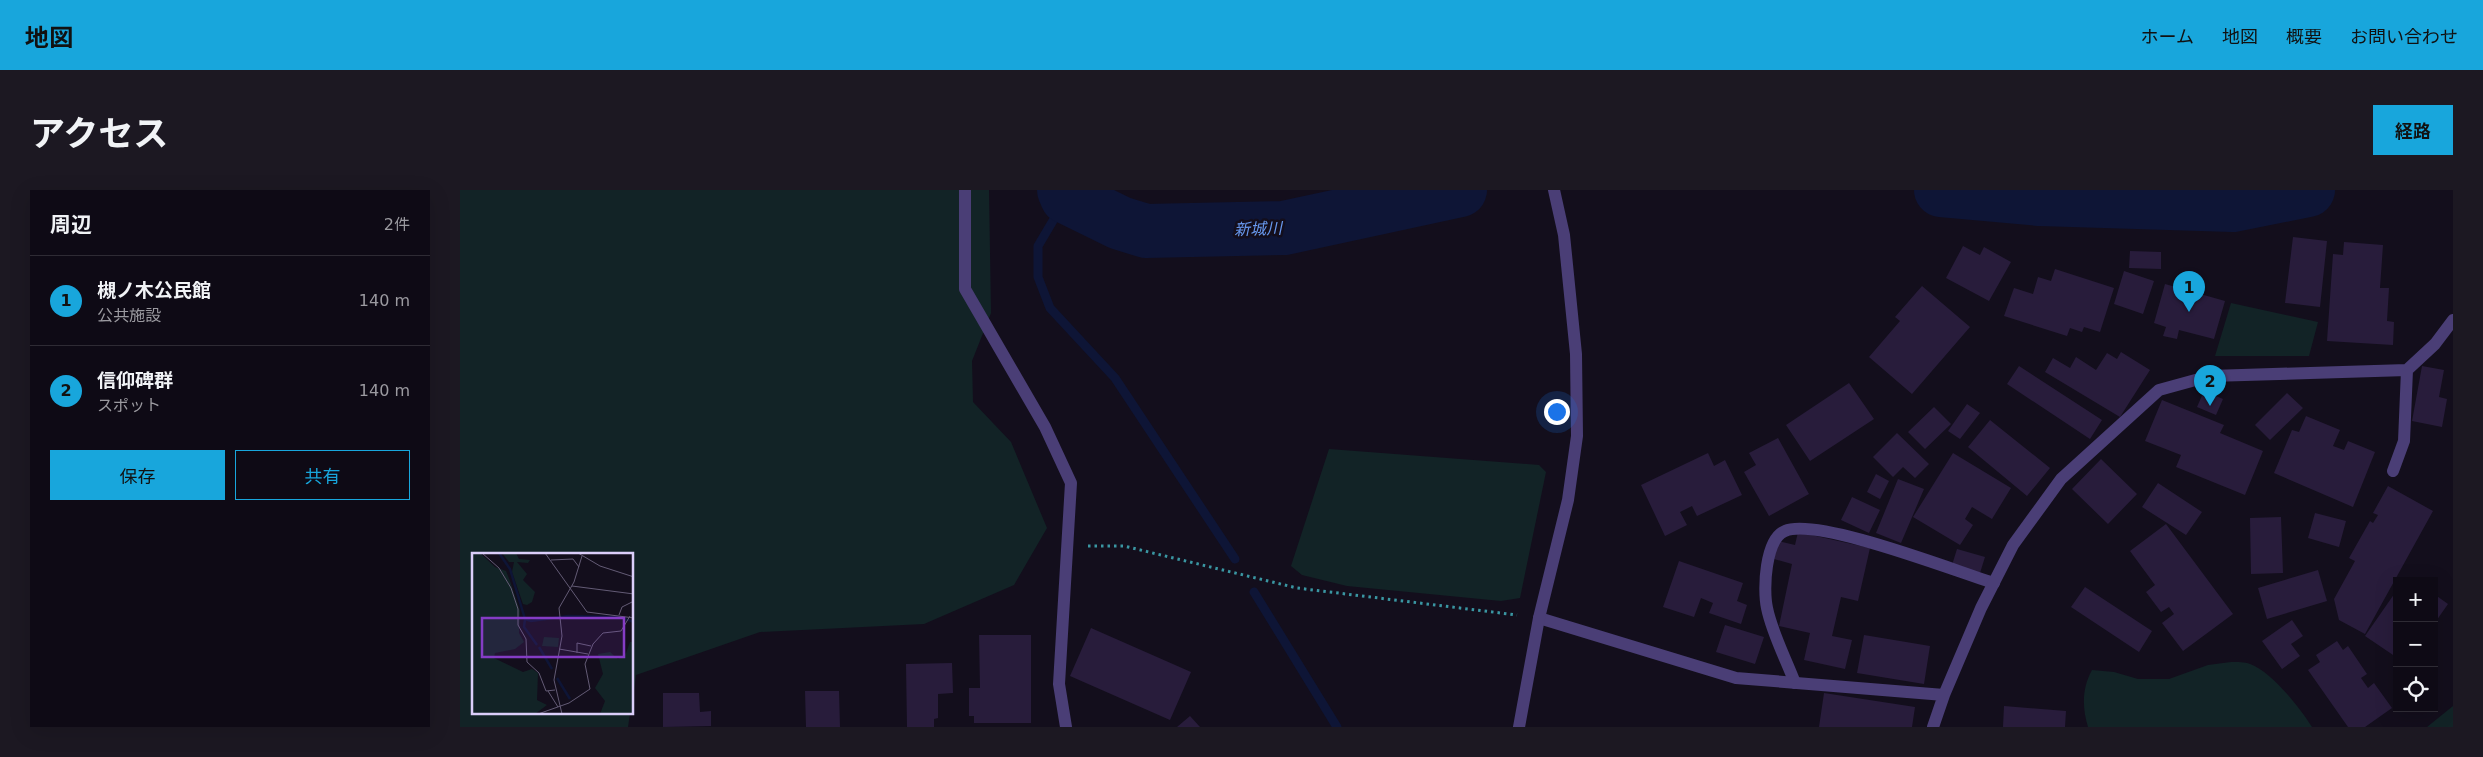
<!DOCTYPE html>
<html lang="ja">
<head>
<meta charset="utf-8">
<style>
	:root { --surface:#0e0a15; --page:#1c1822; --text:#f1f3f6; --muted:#9b9aa0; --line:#2e2b34; --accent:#18a6dc }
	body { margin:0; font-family:"DejaVu Sans","Noto Sans JP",sans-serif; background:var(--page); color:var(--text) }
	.controls { position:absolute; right:15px; bottom:15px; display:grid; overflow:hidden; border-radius:0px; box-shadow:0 5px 20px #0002 }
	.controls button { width:45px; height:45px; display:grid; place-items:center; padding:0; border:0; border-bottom:1px solid var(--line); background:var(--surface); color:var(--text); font:25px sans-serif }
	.you { position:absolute; left:1096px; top:221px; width:18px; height:18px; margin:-12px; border:4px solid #fff; border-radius:50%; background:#1a73e8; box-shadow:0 0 0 8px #1a73e833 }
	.badge { display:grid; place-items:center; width:32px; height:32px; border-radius:50%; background:var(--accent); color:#111; font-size:16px; font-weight:700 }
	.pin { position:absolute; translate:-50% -41px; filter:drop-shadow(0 1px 2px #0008) }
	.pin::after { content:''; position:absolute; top:26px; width:18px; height:15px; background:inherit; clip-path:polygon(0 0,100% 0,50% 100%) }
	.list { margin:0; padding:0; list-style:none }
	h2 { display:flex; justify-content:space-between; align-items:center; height:65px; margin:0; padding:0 20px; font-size:21px }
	h2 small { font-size:16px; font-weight:400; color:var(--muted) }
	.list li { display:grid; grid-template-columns:32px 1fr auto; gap:15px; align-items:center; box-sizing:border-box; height:90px; padding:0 20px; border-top:1px solid var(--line) }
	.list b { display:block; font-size:19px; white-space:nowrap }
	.list p { margin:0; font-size:16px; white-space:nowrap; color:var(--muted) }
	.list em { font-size:16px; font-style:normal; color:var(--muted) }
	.actions { display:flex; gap:10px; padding:15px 20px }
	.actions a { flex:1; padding:11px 0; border:1px solid var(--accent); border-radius:0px; text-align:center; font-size:18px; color:var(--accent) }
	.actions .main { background:var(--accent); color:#111 }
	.icon { flex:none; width:28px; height:28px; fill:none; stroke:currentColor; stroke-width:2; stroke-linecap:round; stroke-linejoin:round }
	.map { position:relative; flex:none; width:1993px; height:537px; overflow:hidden; border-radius:0px }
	header { display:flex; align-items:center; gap:30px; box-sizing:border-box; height:70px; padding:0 25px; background:var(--accent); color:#111 }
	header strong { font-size:24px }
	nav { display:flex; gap:28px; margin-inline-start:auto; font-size:18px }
	.intro { display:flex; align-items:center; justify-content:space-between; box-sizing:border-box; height:120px; padding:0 30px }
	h1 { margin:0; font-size:35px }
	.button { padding:12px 22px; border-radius:0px; background:var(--accent); color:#111; font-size:18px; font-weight:700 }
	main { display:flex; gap:30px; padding:0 30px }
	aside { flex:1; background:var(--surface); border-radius:0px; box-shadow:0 5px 20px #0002 }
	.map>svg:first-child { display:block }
</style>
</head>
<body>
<header>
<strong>地図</strong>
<nav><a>ホーム</a><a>地図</a><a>概要</a><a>お問い合わせ</a></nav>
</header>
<div class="intro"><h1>アクセス</h1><a class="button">経路</a></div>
<main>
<aside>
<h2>周辺<small>2件</small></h2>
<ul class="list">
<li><span class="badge">1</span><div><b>槻ノ木公民館</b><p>公共施設</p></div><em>140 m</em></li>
<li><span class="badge">2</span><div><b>信仰碑群</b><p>スポット</p></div><em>140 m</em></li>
</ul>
<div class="actions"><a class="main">保存</a><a>共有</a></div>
</aside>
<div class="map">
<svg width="1993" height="537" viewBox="0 0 1993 537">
	<rect width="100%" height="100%" fill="#130e1c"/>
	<!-- green -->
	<path fill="#122326" d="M0,0H529L531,123L512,171L513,212L551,252L587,338L554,395L464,434L300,442L176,485L173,509L172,364H14V523H170L168,537H0Z
		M1771,113L1858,132L1849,166H1755Z
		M869,259L1079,275L1086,282L1060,408L1041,411L887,396L842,385L831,376Z
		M1771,472C1777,472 1785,472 1790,474C1812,482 1840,518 1852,537H1628C1622,517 1622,498 1632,480L1654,482L1678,489H1709L1748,475Z
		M1993,516V537H1967Z"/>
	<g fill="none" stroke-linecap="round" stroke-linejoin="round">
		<!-- stream -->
		<path stroke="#0e1536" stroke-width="9" d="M607,7L578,56V87L590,118L655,188L775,369
			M794,402L877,537"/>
		<!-- river -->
		<path stroke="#0e1536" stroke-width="54" d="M604,0L607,7L660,33L686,41L824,38L1000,0
			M1481,0L1580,9L1773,15L1848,0"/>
	</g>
	<!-- building -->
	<path fill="#281c3b" d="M1833,47L1867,51L1860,117L1825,113Z
		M1884,52L1923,55L1920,98H1929L1927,131L1934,132L1933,155L1867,151L1873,64L1883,65Z
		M1503,56L1520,65L1524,57L1551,72L1529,111L1486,88Z
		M1670,61L1701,62V79L1669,78Z
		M1595,79L1654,98L1640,142L1624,137L1622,142L1610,138L1607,146L1544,126L1554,98L1573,104L1578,87L1591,91Z
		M1664,81L1694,91L1683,124L1654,114Z
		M1705,94L1765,111L1754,149L1719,140L1717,149L1703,146L1706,137L1694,133Z
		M1462,96L1510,137L1452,204L1409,167L1440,131L1435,127Z
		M1661,162L1690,180L1660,227L1585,182L1593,168L1610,178L1616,167L1636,180L1647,163L1657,169Z
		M1559,176L1642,230L1630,249L1547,194Z
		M1962,176L1984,180L1979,207L1987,209L1982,237L1952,231Z
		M1389,193L1414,229L1350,271L1326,235Z
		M1744,201L1763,209L1756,225L1737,217Z
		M1827,203L1843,218L1810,250L1795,235Z
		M1702,210L1764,235L1760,243L1803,261L1785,305L1716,277L1721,265L1685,251Z
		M1507,214L1520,223L1500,249L1488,241Z
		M1474,217L1491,234L1465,259L1448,242Z
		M1846,226L1880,240L1873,256L1884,260L1888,251L1915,262L1893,317L1814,283L1832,240L1839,242Z
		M1530,230L1590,278L1567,306L1508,257Z
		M1437,243L1469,274L1455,288L1443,277L1433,287L1413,267Z
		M1318,248L1349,304L1309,326L1284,282L1296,275L1289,263Z
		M1248,263L1254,276L1265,270L1282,305L1237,326L1232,316L1220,322L1227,335L1205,346L1181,295Z
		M1493,263L1551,298L1532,329L1512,317L1505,329L1513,335L1500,355L1453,327Z
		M1641,269L1677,304L1648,334L1612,299Z
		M1416,284L1429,291L1420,309L1407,302Z
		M1438,289L1464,299L1441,353L1416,343Z
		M1698,293L1742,322L1726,345L1682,317Z
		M1928,296L1973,321L1905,444L1879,430L1874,409L1895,371L1889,368L1910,331L1913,333L1918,325L1913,323Z
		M1392,307L1420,320L1409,343L1381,330Z
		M1855,323L1886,331L1879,357L1848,348Z
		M1821,327L1823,383L1791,384L1790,328Z
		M1706,334L1773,424L1723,461L1702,433L1714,424L1709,417L1701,422L1686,402L1695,395L1670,361Z
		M1338,342L1410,358L1398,411L1381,407L1372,446L1392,450L1385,479L1344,470L1350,443L1319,436L1332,374L1314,369L1318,351L1335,355Z
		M1497,359L1525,367L1520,383L1492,375Z
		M1219,371L1283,393L1277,411L1287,415L1281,434L1249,423L1253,413L1241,408L1234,427L1203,417Z
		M1858,380L1867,411L1807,429L1798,398Z
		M1625,397L1692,441L1679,462L1611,417Z
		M1937,400V465L1936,467L1905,446Z
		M1974,404L1988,414L1974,434Z
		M1832,430L1843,446L1831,454L1840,466L1822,479L1802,451Z
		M1265,435L1304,447L1295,474L1256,462Z
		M631,438L731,482L710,530L610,486Z
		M519,445H571V533H514V526H509V498H520Z
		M1404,445L1470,456L1464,494L1397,483Z
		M1877,451L1883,460L1888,456L1907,484L1901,488L1908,498L1914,493L1932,518L1905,537H1888L1848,480L1860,472L1856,465Z
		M492,473L493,503L478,504V528L474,529V537H447L446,474Z
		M345,501H379L380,537H346Z
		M203,503H239L240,522L251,521V536L203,537Z
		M1364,503L1455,517L1452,537H1359Z
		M1544,516L1606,521L1605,537H1543Z
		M730,526L740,537H717Z"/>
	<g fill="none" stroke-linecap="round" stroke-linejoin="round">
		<!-- path -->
		<path stroke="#3a96a2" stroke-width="3" stroke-dasharray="2.5 4" stroke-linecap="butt" d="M628,356H664L837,398L1057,425"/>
		<!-- service -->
		<path stroke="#4a3e76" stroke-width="12" d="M1335,493C1326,469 1312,443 1307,418C1303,400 1305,349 1325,341C1357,327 1495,381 1534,393"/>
		<!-- minor -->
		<path stroke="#4a3e76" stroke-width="12" d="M505,0V99L585,237L611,293L599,494L606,537
			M1933,281L1944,251L1947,180
			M1079,428L1276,488L1484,505
			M1473,537L1484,505L1521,418L1553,355L1601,289L1699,200L1750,186L1947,180L1975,154L1993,130"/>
		<!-- tertiary -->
		<path stroke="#4a3e76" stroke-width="12" d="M1059,537L1079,428L1108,310L1117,246L1116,164L1104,45L1094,0"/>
	</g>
	<g text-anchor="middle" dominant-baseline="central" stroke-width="5" stroke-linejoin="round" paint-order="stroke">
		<!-- water labels -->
		<g font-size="16" font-style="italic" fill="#6898ee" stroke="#130e1c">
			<text transform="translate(798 39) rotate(-2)">新城川</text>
		</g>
	</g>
	<!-- overview -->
	<g transform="translate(12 363)">
		<rect width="161" height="161" fill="#130e1c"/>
		<path d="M1,0H8L23,14L34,18L38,28L48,58L47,80L52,89L43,96L23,100L22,105L51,119L60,116L66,120L65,147L75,152L63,161H0ZM30,0H44L47,6L58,7L56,10L45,9L55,21L51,27L63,39L60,49L55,52L51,51L40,19L42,9H37ZM72,84L87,85L86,94L70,93ZM158,89H162L161,161H128L133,148L123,135L131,121L126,101L138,99L146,106L154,100Z" fill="#122326"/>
		<path fill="none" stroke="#0e1536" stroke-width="2.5" d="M27,0L38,16L53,66L59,68L96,63L148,64L162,69M53,66L52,74L65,92M67,94L80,116M85,125L98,146"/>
		<path fill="none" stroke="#635b75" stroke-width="1" d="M10,0L27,15L39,35L46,56V72L54,86L55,109L67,120L74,138L83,137M73,0L115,59L162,65M106,0L128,13L162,24M79,7L101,6L107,14M100,33L162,41M147,62L150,54L162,48M87,96L116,101M105,100V90L119,93M76,138L86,154M66,161L97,150L118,136L113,111L121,91L131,80L149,78L158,63M90,161L82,127L90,83L87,55L102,29L110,3"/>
		<path fill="#853cc5" fill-opacity="0.15" stroke="#853cc5" stroke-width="2.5" d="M10,65H152V104H10Z"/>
		<rect width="161" height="161" fill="none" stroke="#dbcefa" stroke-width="2.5"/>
	</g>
</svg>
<div class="controls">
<button>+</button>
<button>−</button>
<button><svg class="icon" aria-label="locate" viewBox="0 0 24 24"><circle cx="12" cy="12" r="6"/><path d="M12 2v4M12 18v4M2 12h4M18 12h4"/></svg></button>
</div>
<div class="you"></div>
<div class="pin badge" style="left:1729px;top:122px">1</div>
<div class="pin badge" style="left:1750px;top:216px">2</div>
</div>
</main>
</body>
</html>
